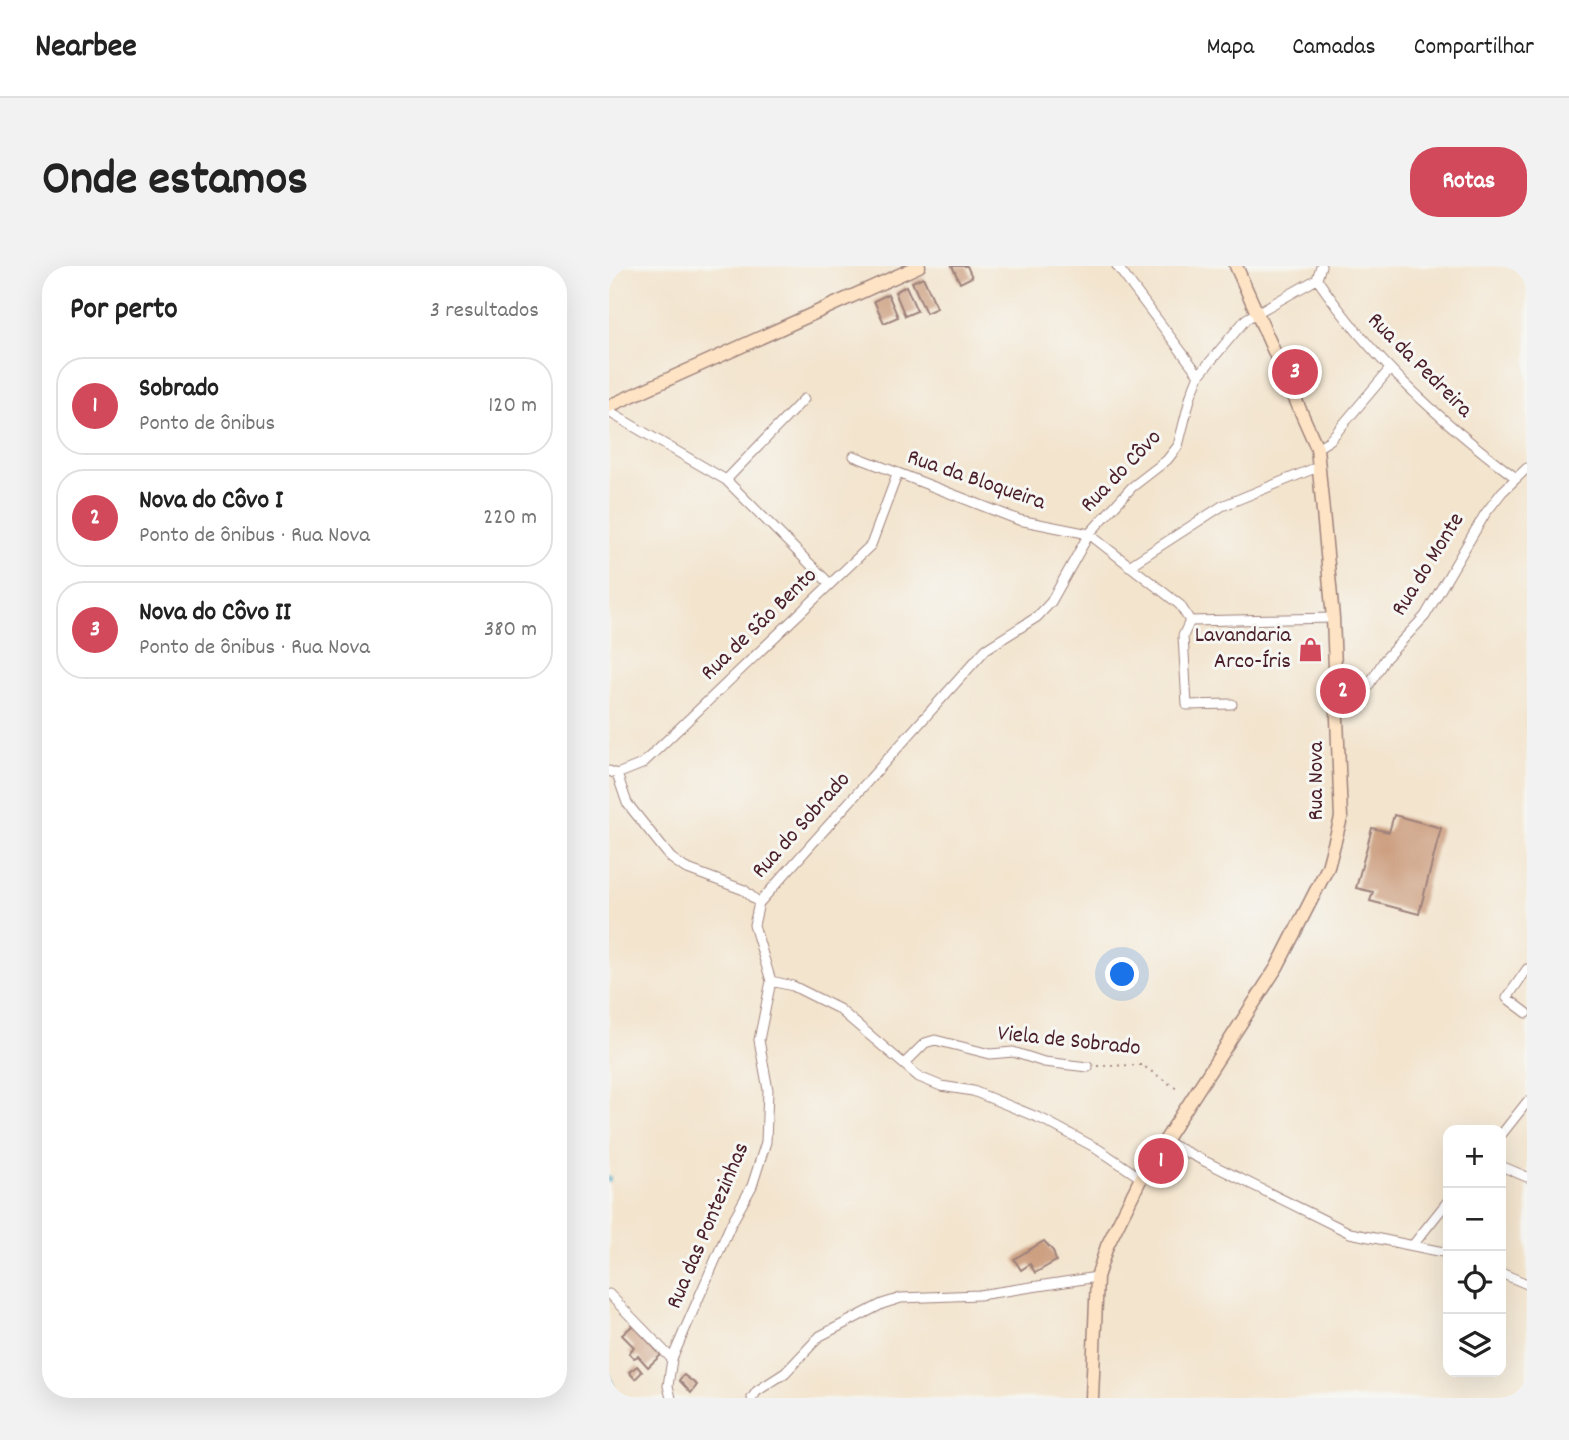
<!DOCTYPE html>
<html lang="pt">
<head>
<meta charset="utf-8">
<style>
	:root { --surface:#fff; --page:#f2f2f2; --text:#222; --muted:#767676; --line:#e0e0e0; --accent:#d1495b }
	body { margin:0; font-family:Dekko,sans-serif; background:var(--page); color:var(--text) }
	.controls { position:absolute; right:21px; bottom:21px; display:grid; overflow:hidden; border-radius:14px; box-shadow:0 7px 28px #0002 }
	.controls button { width:63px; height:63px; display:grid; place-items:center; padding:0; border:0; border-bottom:2px solid var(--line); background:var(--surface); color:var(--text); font:35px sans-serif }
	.you { position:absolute; left:514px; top:709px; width:24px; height:24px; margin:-18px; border:5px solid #fff; border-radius:50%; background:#1a73e8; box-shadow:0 0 0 10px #1a73e833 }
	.badge { display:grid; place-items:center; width:46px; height:46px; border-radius:50%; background:var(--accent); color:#fff; font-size:23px; font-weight:700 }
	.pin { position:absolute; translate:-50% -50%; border:4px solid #fff; box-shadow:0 2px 7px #0006 }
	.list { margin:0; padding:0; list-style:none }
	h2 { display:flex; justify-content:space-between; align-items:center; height:91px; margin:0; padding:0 28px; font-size:30px }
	h2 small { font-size:23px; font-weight:400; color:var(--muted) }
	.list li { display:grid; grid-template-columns:46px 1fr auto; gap:21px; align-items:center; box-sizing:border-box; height:98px; margin:0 14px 14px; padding:0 14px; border:2px solid var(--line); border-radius:28px }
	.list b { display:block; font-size:26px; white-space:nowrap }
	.list p { margin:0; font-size:23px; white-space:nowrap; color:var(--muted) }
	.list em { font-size:23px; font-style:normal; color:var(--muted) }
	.icon { flex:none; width:38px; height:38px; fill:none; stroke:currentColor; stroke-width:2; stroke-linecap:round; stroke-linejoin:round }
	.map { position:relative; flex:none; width:918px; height:1132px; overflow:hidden; border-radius:28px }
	header { display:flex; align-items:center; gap:42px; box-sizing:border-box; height:98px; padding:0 35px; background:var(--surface); border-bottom:2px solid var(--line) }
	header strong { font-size:33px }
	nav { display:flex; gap:38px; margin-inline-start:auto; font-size:24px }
	.intro { display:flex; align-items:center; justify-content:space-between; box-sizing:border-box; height:168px; padding:0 42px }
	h1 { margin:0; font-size:49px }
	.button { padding:18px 32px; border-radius:28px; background:var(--accent); color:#fff; font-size:24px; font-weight:700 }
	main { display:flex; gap:42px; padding:0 42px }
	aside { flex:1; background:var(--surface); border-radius:28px; box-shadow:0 7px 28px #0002 }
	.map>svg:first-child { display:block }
</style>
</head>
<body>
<header>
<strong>Nearbee</strong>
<nav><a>Mapa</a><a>Camadas</a><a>Compartilhar</a></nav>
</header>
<div class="intro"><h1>Onde estamos</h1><a class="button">Rotas</a></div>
<main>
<aside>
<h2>Por perto<small>3 resultados</small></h2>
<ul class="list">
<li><span class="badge">1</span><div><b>Sobrado</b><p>Ponto de ônibus</p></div><em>120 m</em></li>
<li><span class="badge">2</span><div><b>Nova do Côvo I</b><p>Ponto de ônibus · Rua Nova</p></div><em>220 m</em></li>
<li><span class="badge">3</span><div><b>Nova do Côvo II</b><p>Ponto de ônibus · Rua Nova</p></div><em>380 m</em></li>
</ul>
</aside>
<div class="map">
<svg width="918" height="1132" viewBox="0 0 918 1132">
	<rect width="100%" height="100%" fill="#f6f6f2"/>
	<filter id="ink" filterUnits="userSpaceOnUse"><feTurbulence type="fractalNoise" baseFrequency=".0143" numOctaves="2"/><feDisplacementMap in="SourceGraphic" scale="14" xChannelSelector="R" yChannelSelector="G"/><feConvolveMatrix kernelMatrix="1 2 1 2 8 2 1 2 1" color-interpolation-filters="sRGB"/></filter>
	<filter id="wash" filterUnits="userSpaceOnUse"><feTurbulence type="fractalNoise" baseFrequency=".00686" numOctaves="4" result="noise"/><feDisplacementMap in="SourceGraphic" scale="28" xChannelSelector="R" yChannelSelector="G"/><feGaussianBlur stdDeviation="1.57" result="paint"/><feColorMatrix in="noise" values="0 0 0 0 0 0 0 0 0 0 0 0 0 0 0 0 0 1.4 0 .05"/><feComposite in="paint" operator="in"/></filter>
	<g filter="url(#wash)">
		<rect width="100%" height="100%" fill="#f3e4cd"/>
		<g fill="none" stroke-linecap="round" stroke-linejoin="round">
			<!-- stream -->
			<path stroke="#48a9c8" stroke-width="3.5" d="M0,912V915
				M0,1109L7,1132"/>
		</g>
		<g id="blocks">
			<!-- building -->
			<path fill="#cda082" d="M343,0H358L363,11L351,17Z
				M314,11L328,42L317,47L303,16Z
				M297,20L308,45L296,50L286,26Z
				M279,28L289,51L275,57L265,35Z
				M785,549L832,562L810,648L761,635L764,626L747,622L763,562L780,566Z
				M435,975L444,985L447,995L426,1007L421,998L412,1004L405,993Z
				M24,1059L52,1089L39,1101L29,1090L25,1092L20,1087L25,1081L13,1069Z
				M28,1100L33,1106L26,1113L20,1106Z
				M75,1109L88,1119L82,1127L70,1114Z"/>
		</g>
	</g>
	<g filter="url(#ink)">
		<use href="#blocks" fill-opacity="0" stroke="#9e827c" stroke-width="2"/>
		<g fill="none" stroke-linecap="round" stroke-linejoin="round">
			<defs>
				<path id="street" d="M712,0L708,13C763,93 829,153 907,212
					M590,109L637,53L708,13
					M0,146L117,214L221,318
					M708,182L721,174L781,103
					M245,190L410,254L480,268L571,339L581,355
					M117,214L195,133
					M520,300L613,240L711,200
					M581,355L724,352
					M581,355L574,370L578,439L623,438
					M728,446L751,433L776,393L816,350L876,248L893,226L918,202
					M0,505L8,508L18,537L62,592L76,602L135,624L150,637
					M8,508L33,498L262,279L288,209
					M918,703L898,732L918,747
					M162,715L184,720L230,743L310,811L332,820L364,825L435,854L489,883L532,912
					M295,798L316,777L326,774L381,788L404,786L435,796L479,801
					M892,869L918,836
					M555,875L741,967L839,987
					M892,900L918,911
					M804,979L839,935
					M892,1007L918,1018
					M0,1028L63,1093
					M62,1132L59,1120L63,1093L122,958L143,920L157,876L159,824L150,774L162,715L145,659L150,637L377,383L428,351L442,336L480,268L523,221L558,194L569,180L582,129L590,109L508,0
					M143,1132L148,1125L176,1107L211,1070L273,1038L292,1032L370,1029L488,1011"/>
				<path id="secondary" d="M0,140L310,0
					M483,1132L488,1011L498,980L532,912L668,701L719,601L732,552L724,352L708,182L627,0"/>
			</defs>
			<!-- street casing -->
			<use href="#street" stroke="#9e827c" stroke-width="11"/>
			<!-- secondary casing -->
			<use href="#secondary" stroke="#9e827c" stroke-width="15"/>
			<!-- path -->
			<path stroke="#9e827c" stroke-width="2" stroke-dasharray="2 5" stroke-linecap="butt" d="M488,800L533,799L571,825"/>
			<!-- street -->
			<use href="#street" stroke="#fff" stroke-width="9"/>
			<!-- secondary -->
			<use href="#secondary" stroke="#fee4c5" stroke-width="12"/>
		</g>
	</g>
	<!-- icons -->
	<defs>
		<symbol id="shop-bare" viewBox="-9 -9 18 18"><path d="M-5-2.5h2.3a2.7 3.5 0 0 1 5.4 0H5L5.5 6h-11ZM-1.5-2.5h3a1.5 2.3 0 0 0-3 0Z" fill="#d1495b" stroke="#f6f6f2" stroke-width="2.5" paint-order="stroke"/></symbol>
	</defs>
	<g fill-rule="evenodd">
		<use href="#shop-bare" x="684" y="366" width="35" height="35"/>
	</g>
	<g text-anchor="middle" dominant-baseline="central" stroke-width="6" stroke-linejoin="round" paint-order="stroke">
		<!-- street labels -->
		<g font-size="23" fill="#4a1f2b" stroke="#f6f6f2">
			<text transform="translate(810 100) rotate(45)">Rua da Pedreira</text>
			<text transform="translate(513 206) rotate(-46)">Rua do Côvo</text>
			<text transform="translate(367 215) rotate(19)">Rua da Bloqueira</text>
			<text transform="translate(820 299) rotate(-58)">Rua do Monte</text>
			<text transform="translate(151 359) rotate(-44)">Rua de São Bento</text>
			<text transform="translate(708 515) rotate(-90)">Rua Nova</text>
			<text transform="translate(193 560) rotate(-48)">Rua do Sobrado</text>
			<text transform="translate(460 776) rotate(6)">Viela de Sobrado</text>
			<text transform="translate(100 960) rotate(-67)">Rua das Pontezinhas</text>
		</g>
		<!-- poi labels -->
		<g font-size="23" fill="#4a1f2b" stroke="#f6f6f2" text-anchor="end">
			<text x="682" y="370">Lavandaria<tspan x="682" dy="26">Arco-Íris</tspan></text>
		</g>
	</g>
</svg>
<div class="controls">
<button>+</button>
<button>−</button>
<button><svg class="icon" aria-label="locate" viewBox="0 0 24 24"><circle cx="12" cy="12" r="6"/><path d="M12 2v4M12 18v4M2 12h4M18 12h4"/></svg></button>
<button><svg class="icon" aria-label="layers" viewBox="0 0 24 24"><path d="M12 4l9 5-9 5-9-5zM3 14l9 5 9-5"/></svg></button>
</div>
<div class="you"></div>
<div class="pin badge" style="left:552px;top:895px">1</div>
<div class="pin badge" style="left:734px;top:425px">2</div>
<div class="pin badge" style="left:686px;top:106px">3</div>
</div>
</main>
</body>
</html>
